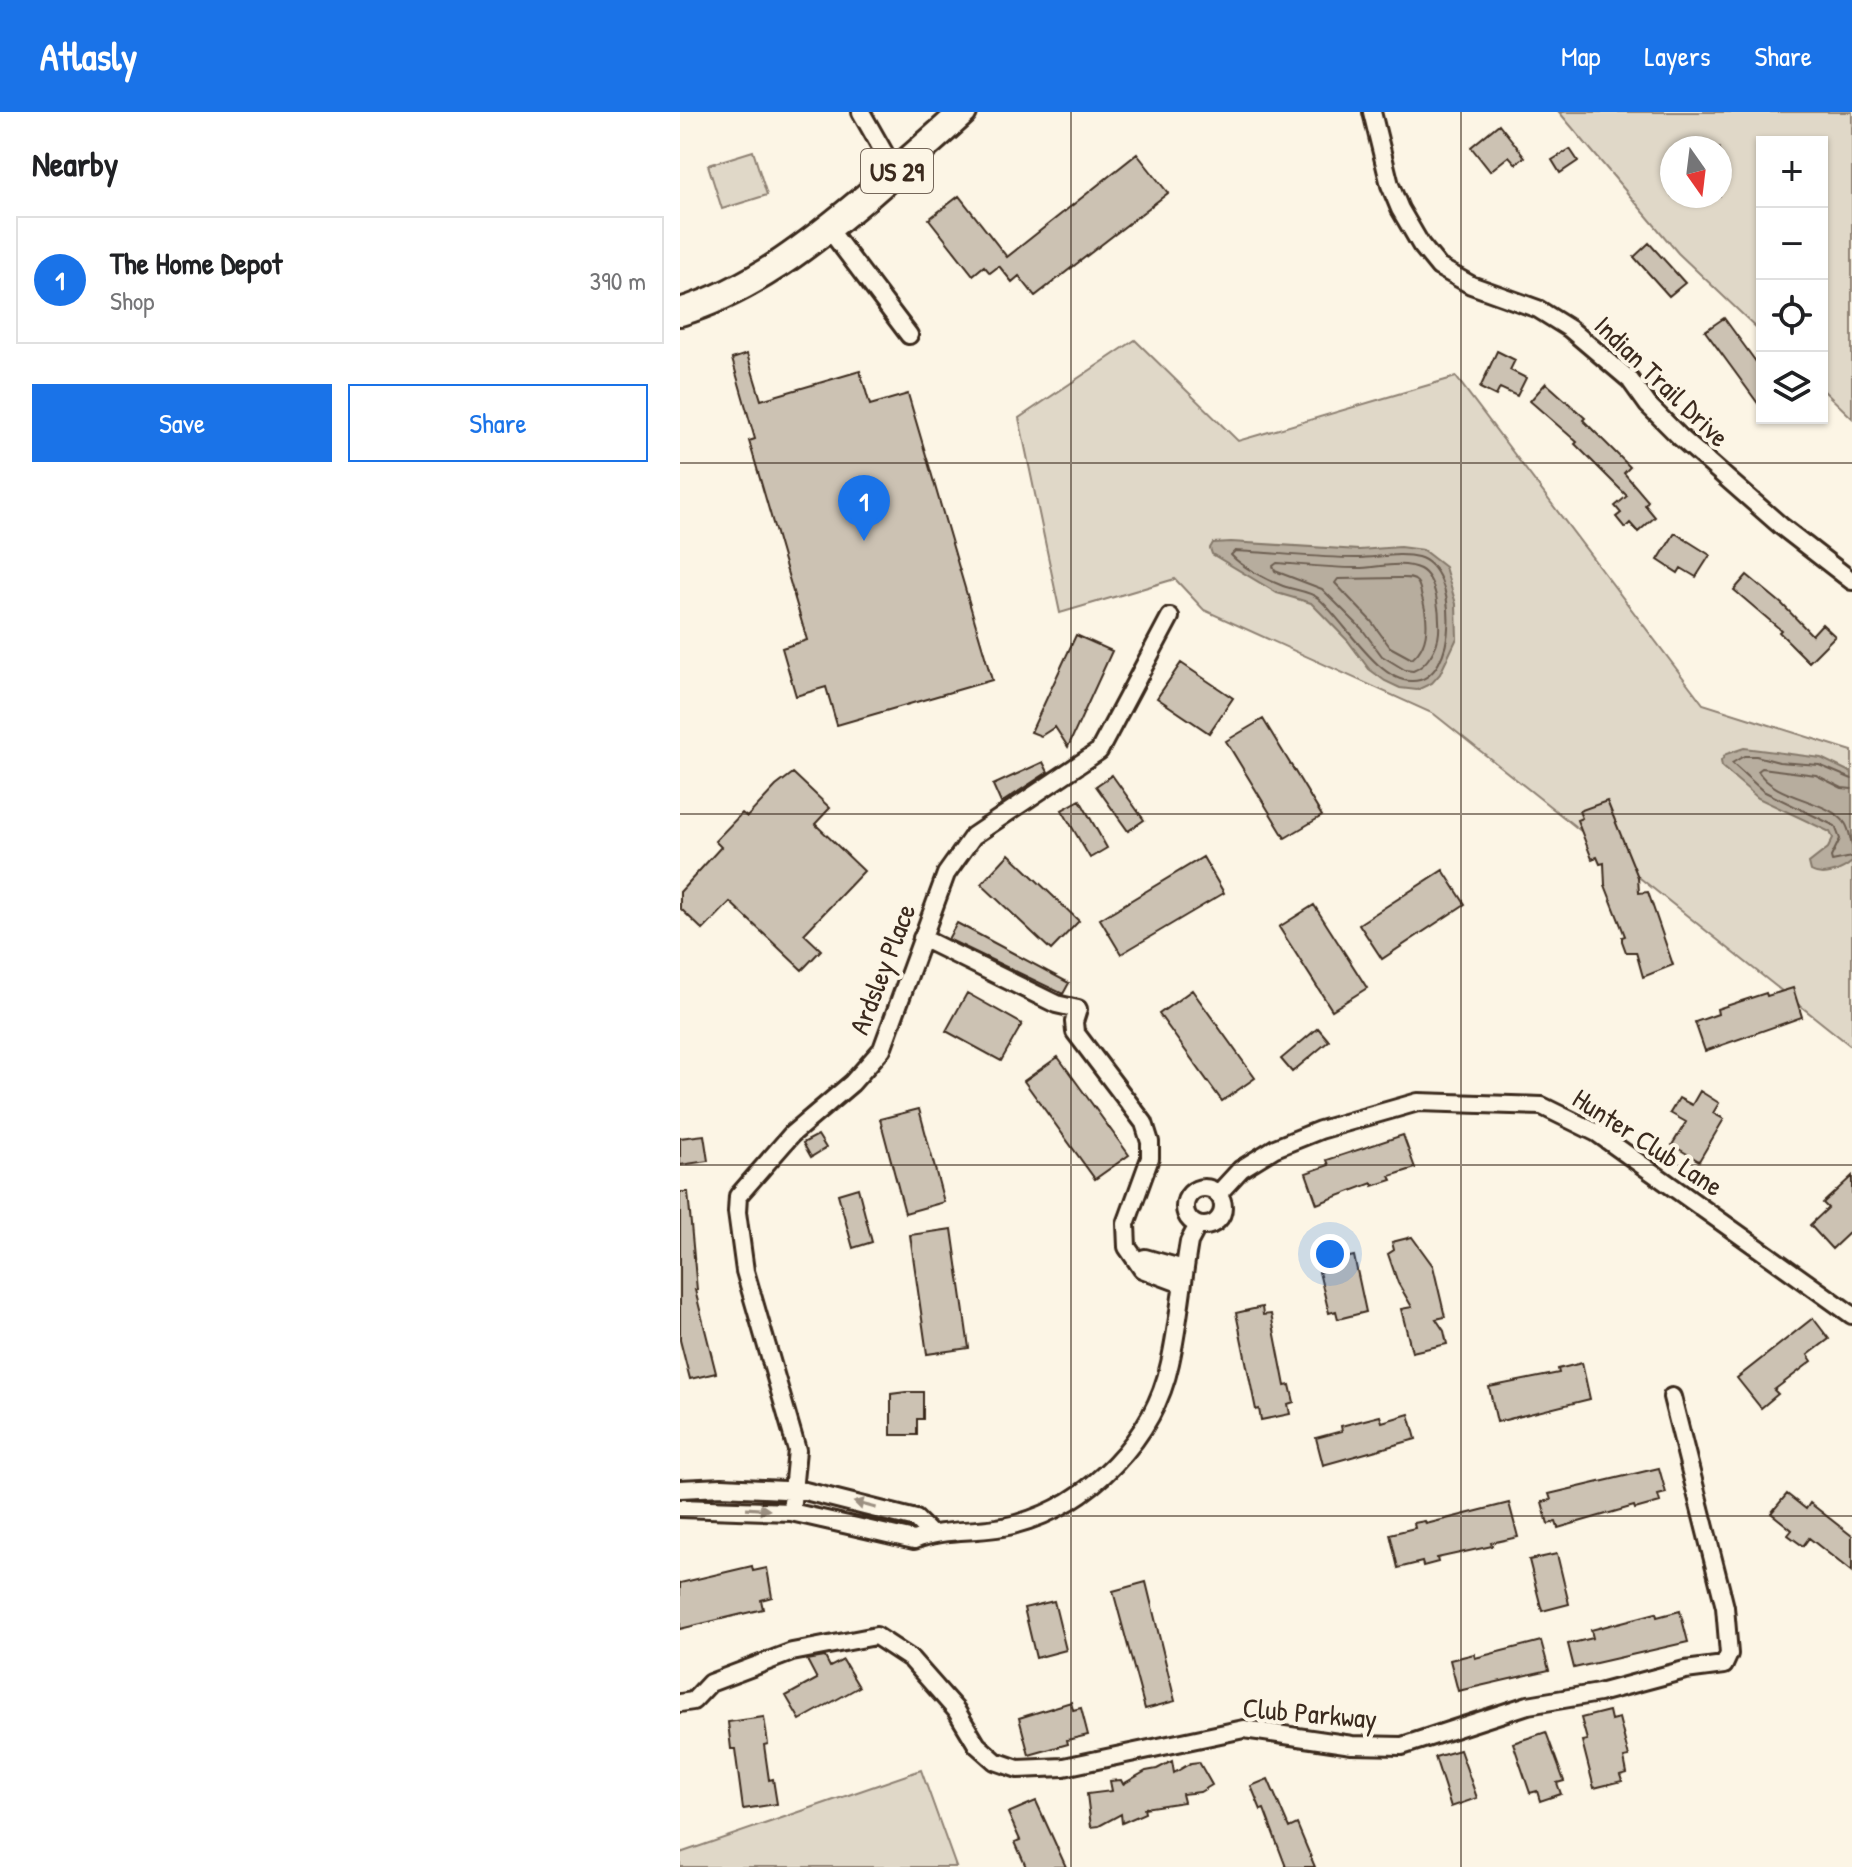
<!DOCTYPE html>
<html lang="en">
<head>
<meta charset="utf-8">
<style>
	:root { --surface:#fff; --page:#f2f2f2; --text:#202124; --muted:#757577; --line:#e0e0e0; --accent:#1a73e8 }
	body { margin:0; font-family:"Patrick Hand",sans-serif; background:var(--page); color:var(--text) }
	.controls { position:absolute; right:24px; top:24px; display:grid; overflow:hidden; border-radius:0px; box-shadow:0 2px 6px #0004 }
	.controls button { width:72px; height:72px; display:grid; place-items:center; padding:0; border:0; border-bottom:2px solid var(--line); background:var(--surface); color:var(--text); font:40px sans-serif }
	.compass { position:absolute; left:980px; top:24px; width:72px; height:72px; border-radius:50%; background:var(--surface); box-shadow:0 2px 6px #0004; rotate:166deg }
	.you { position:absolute; left:650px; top:1142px; width:28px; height:28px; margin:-20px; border:6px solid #fff; border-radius:50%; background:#1a73e8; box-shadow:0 0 0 12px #1a73e833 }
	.badge { display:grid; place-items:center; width:52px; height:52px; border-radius:50%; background:var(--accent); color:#fff; font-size:26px; font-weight:700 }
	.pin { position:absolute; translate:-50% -66px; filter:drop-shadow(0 2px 4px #0008) }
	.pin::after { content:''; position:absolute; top:42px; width:28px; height:24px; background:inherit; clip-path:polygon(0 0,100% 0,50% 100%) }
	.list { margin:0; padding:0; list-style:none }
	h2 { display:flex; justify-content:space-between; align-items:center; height:104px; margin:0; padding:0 32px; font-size:34px }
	h2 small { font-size:26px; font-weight:400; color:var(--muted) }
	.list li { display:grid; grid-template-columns:52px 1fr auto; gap:24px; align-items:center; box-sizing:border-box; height:128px; margin:0 16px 16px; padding:0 16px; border:2px solid var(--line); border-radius:0px }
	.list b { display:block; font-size:30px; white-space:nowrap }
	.list p { margin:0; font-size:26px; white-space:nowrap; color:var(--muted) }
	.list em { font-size:26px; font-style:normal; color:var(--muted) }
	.actions { display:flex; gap:16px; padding:24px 32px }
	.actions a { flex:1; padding:18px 0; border:2px solid var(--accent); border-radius:0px; text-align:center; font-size:28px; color:var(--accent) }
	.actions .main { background:var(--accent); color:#fff }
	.icon { flex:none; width:44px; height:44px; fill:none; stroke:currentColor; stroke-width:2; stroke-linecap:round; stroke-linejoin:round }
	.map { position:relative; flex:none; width:1172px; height:1755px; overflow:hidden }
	header { display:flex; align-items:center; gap:48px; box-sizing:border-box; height:112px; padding:0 40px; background:var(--accent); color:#fff }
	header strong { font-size:38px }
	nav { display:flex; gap:44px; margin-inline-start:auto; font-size:28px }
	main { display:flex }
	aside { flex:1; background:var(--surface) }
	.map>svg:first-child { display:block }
</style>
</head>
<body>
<header>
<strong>Atlasly</strong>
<nav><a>Map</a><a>Layers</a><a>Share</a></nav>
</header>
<main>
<aside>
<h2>Nearby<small></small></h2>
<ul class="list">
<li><span class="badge">1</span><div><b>The Home Depot</b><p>Shop</p></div><em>390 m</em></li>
</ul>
<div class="actions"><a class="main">Save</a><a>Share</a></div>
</aside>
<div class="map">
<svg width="1172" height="1755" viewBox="0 0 1172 1755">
	<rect width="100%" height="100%" fill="#fcf5e5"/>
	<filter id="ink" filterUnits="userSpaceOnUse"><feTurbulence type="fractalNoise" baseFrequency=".0125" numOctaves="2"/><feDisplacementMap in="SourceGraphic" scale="16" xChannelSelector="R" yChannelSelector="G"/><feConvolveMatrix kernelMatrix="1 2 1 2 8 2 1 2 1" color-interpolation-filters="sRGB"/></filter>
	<g filter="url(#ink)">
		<!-- green -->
		<path fill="#e0d8c8" stroke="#8e8173" stroke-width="2" fill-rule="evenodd" d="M879,0H1172V306L1142,277V30H1082V221L998,141ZM1040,36V84H992V36Z
			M73,39L87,83L42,97L28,53Z
			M455,228L558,329L776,265L1023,592L1172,639V935L754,602L524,498L495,467L380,501L339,306Z
			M241,1658L276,1755H0V1741Z"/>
		<!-- water -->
		<path fill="#b7ad9e" stroke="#85796b" stroke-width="2" d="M551,430L679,438L720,435L743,438L765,455L776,492L777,526L760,562L752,571L737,578L720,576L705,569L689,557L668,529L631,491L597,481L532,442L530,436L533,431Z
			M1064,636L1141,646L1172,661V750C1162,759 1143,766 1131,759L1129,751L1148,736L1153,726L1150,720L1078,686L1042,655L1041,649L1046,642Z"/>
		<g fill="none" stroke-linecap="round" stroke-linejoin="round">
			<!-- shore -->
			<path stroke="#6d5e51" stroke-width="2" d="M555,439C596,441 637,446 677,446C697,446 719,440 738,445C780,456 779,569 732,569C698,570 664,508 638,486C629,479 614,478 603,474C587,468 563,456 551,443Z
				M597,451C624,453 651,456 678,456C696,456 722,448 740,457C757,466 760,502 759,520C758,535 747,554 733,559L725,558L702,544L682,517L642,477L595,459L593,454Z
				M719,466C725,466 733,465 737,470C739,472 741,480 741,482C748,504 751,531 732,547L710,535L691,509L655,471L658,467Z
				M1172,667L1139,653L1099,650L1076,644H1064L1052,651L1083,679L1155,714L1160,727L1151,745L1152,749L1172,745
				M1172,677L1162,676L1136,663L1082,656L1078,659C1094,687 1149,688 1165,711C1170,718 1170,727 1172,734"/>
		</g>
		<!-- building -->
		<path fill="#ccc2b3" stroke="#3b2a1e" stroke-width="2" d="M819,12L845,45L836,52L829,44L810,59L791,35Z
			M890,37L898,49L880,61L872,48Z
			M457,42L488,81L355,184L339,164L332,170L319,154L310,161L304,154L293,163L249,107L279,84L327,145Z
			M969,131L1005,171L989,184L954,145Z
			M1044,206L1082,258V297L1025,219Z
			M817,239L835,248L830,258L846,266L837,284L820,276L816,284L800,276Z
			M67,242L81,288L180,259L190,293L228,282L312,568L157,613L146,575L116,584L102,536L127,528L69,329L75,327L52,247Z
			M866,271L905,306L903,308L950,355L944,361L968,389L965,393L975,405L958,420L950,411L945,416L936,405L941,401L935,394L947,384L895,332L897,330L850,289Z
			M995,421L1030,443L1016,465L1001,456L998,461L978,448Z
			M1067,463L1102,492L1132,523L1142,512L1155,524L1129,550L1099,520L1101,518L1054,478Z
			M396,523L432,539L388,635L375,615L361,624L351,620Z
			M501,551L553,586L529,621L477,586Z
			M583,607L642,704L605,726L546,629Z
			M363,650L368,660L321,691L313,673Z
			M113,661L150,696L135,712L184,759L124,822L141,838L122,858L50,790L23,818L0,796V780L41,735L35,729L62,701L67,705L96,674Z
			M432,663L464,708L448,719L416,674Z
			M400,688L427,736L410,746L382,698Z
			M927,689L958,765L959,781L968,780L993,853L963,865L956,840H946L942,829V825L945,824L925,773L924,751L920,752L917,745L912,747L897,708L902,706L899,699Z
			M329,742L399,809L371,838L301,772Z
			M523,745L544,781L441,842L420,807Z
			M763,758L785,792L702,847L679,812Z
			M634,793L687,876L652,898L599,815Z
			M277,811L389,871L383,882L268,827Z
			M1113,876L1122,905L1025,939L1015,910L1038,902L1037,897L1086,881L1087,884Z
			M512,878L575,966L542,989L479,902Z
			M287,881L342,912L321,949L266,919Z
			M638,916L649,929L612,960L601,947Z
			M378,945L449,1043L415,1067L344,969Z
			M1020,979L1039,991L1033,1001L1044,1007L1019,1049L992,1033L1006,1010L990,1001L999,986L1012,993Z
			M239,997L264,1090L225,1101L200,1007Z
			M24,1023L28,1049L0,1053V1026Z
			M138,1023L146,1036L131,1045L123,1031Z
			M723,1023L735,1056L710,1064L712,1068L693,1074L692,1071L637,1092L626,1061L649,1053L647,1048Z
			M1172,1064V1118L1152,1137L1130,1113L1148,1096L1143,1091Z
			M178,1076L192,1130L173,1136L158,1082Z
			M0,1080H8L17,1178H15L36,1261L10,1267L0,1228Z
			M272,1117L289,1236L247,1242L230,1123Z
			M732,1125L753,1154L765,1205L756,1207L764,1219L767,1232L732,1240L721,1197L732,1195L718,1171L708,1142L714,1138L712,1130Z
			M674,1144L686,1200L658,1207L656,1199L649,1201L639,1160L646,1158L644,1151Z
			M582,1195L583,1203L591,1202L605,1274L610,1273L614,1290L608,1292L610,1302L581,1308L579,1297L576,1298L556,1201Z
			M1133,1206L1149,1227L1128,1243L1132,1249L1094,1278L1098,1282L1081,1296L1057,1266Z
			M902,1251L910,1287L817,1310L809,1275L879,1261L878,1257Z
			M226,1280H243V1307H237V1323H211V1282Z
			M729,1302L736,1327L643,1353L636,1326L662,1319L661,1314L700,1304L702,1310Z
			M979,1356L986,1381L978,1383L980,1390L955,1397L954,1394L878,1416L876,1410L868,1412L862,1390L871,1388L869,1382Z
			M1107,1382L1126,1397L1130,1391L1172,1424V1460L1129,1426L1123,1434L1108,1423L1112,1418L1091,1401Z
			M829,1391L838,1425L811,1431L812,1434L757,1446L758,1450L743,1454L742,1450L718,1456L710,1422L735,1416L734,1411L745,1409L746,1412Z
			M877,1442L889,1492L862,1499L849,1448Z
			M72,1454L73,1459L87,1456L92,1485L81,1488L83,1497L0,1517V1471Z
			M466,1470L495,1589L465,1597L433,1479Z
			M374,1489L386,1538L356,1546L344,1496Z
			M1000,1499L1008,1530L894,1556L888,1532L913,1526L911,1518L976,1501L977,1505Z
			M861,1529L869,1558L778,1579L770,1548L794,1542L795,1546Z
			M145,1545L150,1555L163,1548L179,1575L120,1608L106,1584L137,1567L127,1548Z
			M391,1590L393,1598L401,1596L408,1623L387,1628L388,1632L349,1643L339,1606Z
			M929,1599L931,1608L939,1606L949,1645L944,1646L947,1661L940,1663L942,1669L914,1676L902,1629L907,1628L901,1606Z
			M84,1605L88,1632L84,1633L89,1668L93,1667L97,1692L63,1697L55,1637H51L48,1610Z
			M866,1620L884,1669L877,1671L881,1682L860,1689L857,1679L850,1681L833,1631Z
			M780,1638L797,1686L771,1695L755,1645Z
			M492,1649L494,1661L511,1651L519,1650L532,1673L520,1680L502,1682L504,1690L464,1696L465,1701L442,1711L441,1702L419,1714L411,1715L407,1682L432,1679L430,1669L441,1668L443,1672L466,1659L477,1657Z
			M588,1667L609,1716L617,1712L635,1755H606L584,1697L581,1698L571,1674Z
			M356,1689L386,1755H346L335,1730L340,1728L328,1701Z"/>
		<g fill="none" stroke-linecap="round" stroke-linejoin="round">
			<defs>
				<path id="street" d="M181,0L215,60
					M692,0L710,73L720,97L741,133L759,155L791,173L858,197L890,217L950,268L968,293L1001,326L1101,414L1172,469
					M149,117L229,223
					M242,826L376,892L398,897L394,910L395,920L464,1011L470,1030V1046L446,1112L447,1135L462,1157L502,1172
					M505 1095a19 19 0 1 1 38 0a19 19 0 1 1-38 0Z
					M538,1082L561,1057L595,1036L640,1018L738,990L862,994L917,1021L1172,1203
					M457,1149L465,1146L504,1157
					M0,1377L42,1375L125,1379L236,1407L250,1421
					M0,1396L111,1400L234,1428C266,1415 303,1422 336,1412C410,1392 474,1326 490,1251C499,1211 502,1170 509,1130L518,1113
					M111,1400L117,1338L65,1159L57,1100L58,1084L112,1022L172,971L202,937L266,762L293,724L419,639L490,505
					M0,1591L13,1589L30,1571L112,1540L196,1524L231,1547L276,1598L297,1633L315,1649L338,1657L384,1655L564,1617L672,1633L722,1634L848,1593L919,1581L1005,1558L1044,1553L1049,1542L1045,1495L992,1285"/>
				<path id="primary" d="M0,200C73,178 134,129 191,81C222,54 253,28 283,0"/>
			</defs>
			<!-- street casing -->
			<use href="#street" stroke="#3b2a1e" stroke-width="22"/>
			<!-- primary casing -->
			<use href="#primary" stroke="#3b2a1e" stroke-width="32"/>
			<!-- street -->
			<use href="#street" stroke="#fcf5e5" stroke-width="16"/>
			<!-- primary -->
			<use href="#primary" stroke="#fcf5e5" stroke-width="26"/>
		</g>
		<!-- one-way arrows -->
		<defs><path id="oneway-solid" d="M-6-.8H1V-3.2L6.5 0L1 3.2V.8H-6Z" transform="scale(2)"/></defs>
		<g fill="#9c9082">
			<use href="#oneway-solid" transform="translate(185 1393) rotate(-165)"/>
			<use href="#oneway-solid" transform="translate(78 1397) rotate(4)"/>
		</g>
	</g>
	<!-- grid -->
	<path fill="none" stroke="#3b2a1e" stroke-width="2" stroke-opacity="0.55" d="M391,0V1755M781,0V1755M0,351H1172M0,702H1172M0,1053H1172M0,1404H1172"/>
	<g text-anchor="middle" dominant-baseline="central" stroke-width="8" stroke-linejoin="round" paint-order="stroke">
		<!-- shield labels -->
		<rect fill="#fcf5e5" stroke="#75675a" stroke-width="2" x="181" y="37" width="72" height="44" rx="6"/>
		<g font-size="26" font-weight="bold" fill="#3b2a1e">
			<text x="217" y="59">US 29</text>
		</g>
		<!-- street labels -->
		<g font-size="28" fill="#3b2a1e" stroke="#fcf5e5">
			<text transform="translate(982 269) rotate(44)">Indian Trail Drive</text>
			<text transform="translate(202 857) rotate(-69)">Ardsley Place</text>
			<text transform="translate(968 1030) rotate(33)">Hunter Club Lane</text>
			<text transform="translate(630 1601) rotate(5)">Club Parkway</text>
		</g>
	</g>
</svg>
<div class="controls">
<button>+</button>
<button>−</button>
<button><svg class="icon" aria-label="locate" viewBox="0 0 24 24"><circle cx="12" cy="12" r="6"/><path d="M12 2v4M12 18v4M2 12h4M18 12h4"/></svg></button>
<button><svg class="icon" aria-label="layers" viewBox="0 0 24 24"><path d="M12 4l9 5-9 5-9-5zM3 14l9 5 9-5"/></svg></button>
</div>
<svg class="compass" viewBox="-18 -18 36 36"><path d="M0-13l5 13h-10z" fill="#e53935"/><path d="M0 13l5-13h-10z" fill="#757577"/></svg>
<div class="you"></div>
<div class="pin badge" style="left:184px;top:429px">1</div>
</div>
</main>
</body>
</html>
